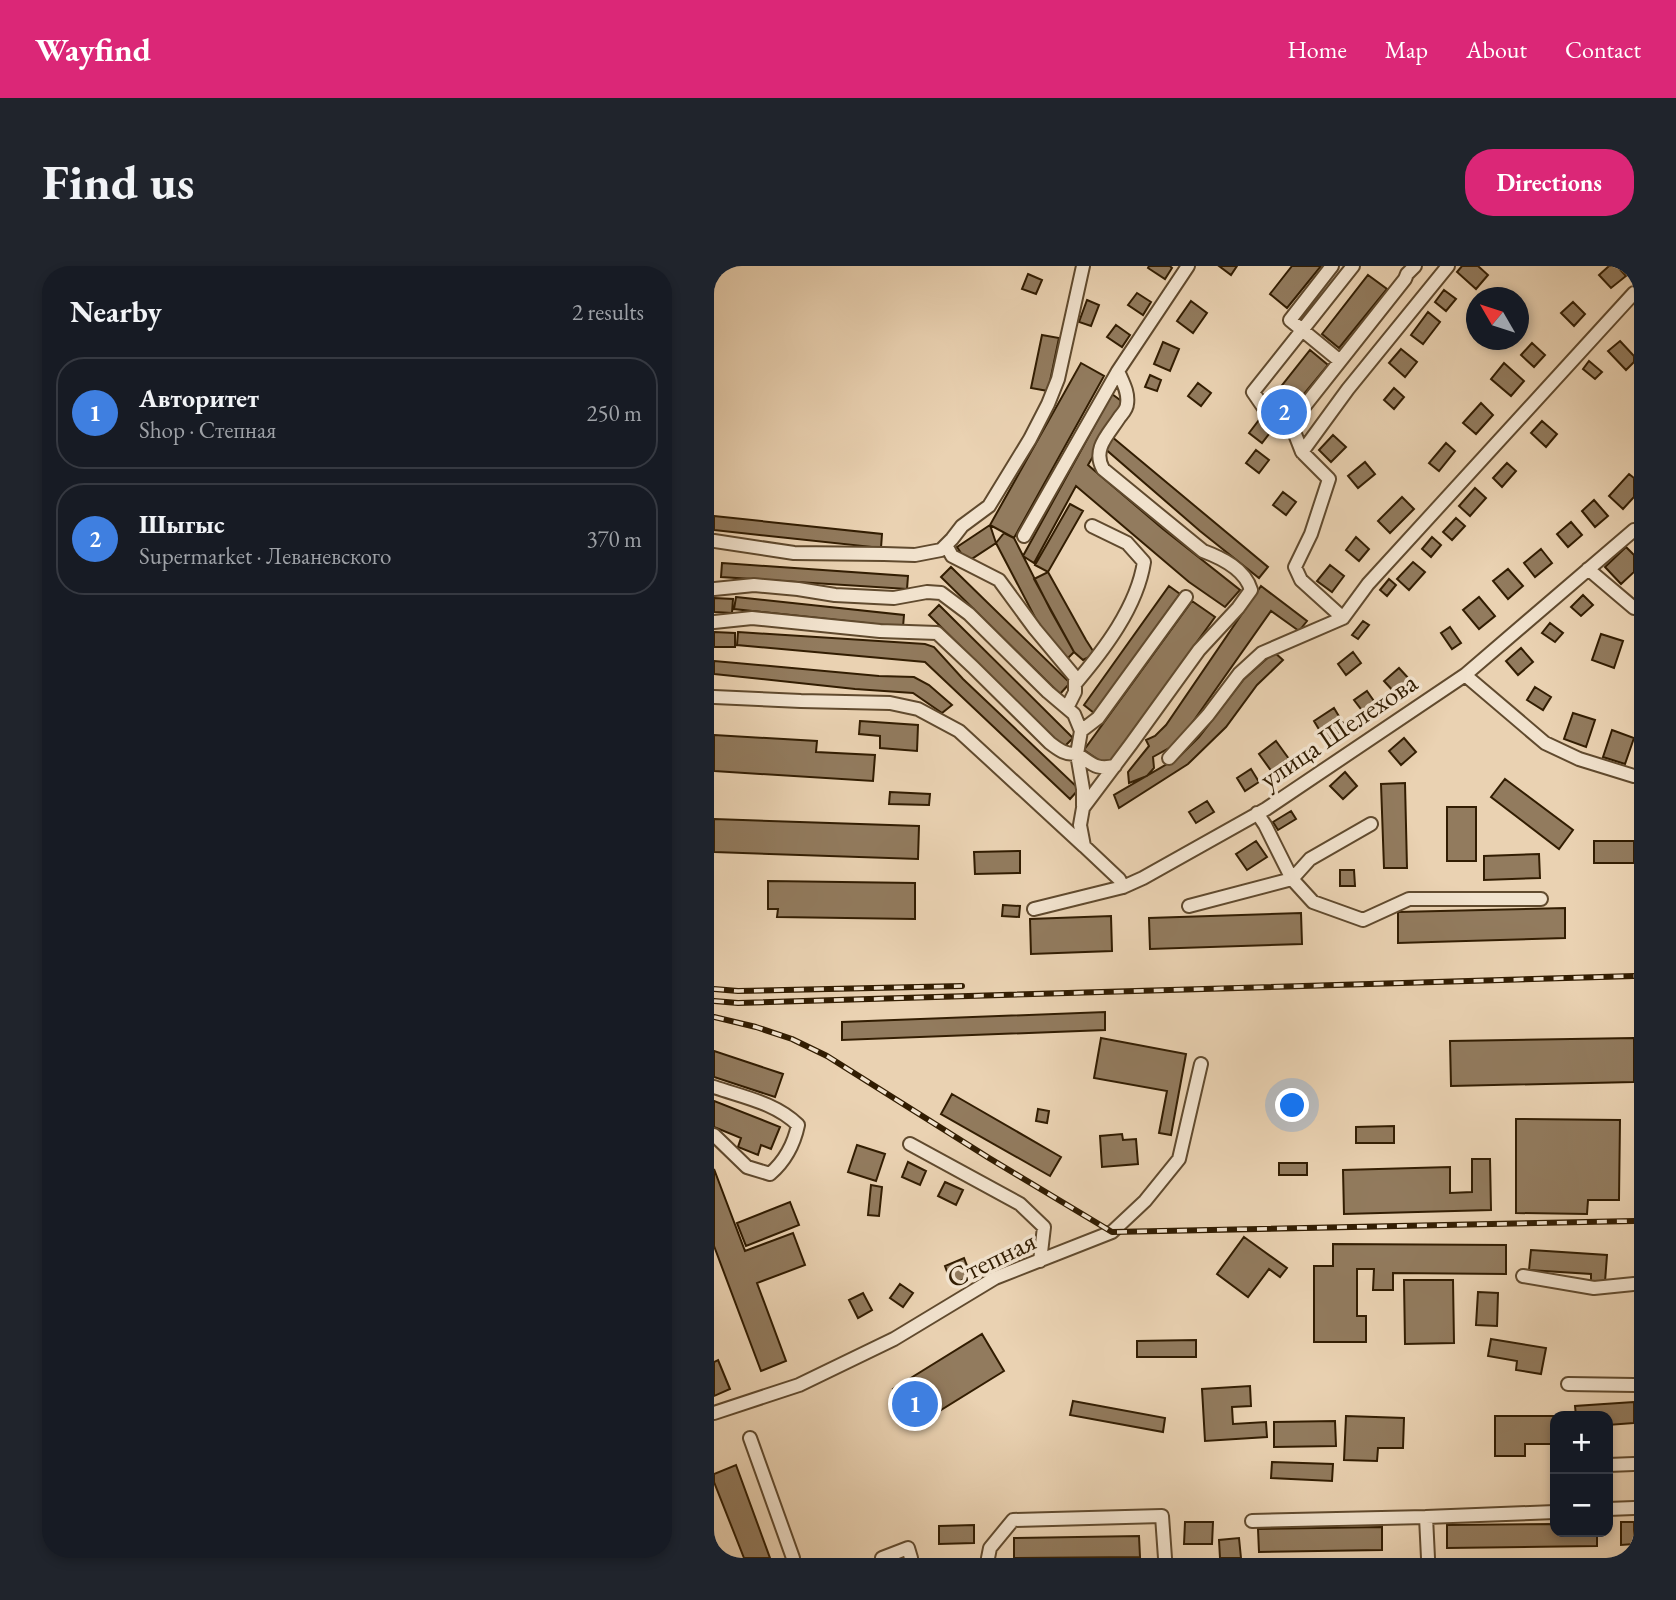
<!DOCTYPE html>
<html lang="en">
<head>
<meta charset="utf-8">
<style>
	:root { --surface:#171b24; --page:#20242c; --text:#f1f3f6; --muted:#9ea1a6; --line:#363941; --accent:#db2777 }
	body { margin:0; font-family:"EB Garamond",serif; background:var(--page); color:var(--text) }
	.controls { position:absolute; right:21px; bottom:21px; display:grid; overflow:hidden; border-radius:14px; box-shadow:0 4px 10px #0003 }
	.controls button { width:63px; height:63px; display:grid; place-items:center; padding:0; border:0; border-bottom:2px solid var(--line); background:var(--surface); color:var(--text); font:35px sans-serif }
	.compass { position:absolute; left:752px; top:21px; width:63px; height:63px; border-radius:50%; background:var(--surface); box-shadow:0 4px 10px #0003; rotate:309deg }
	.you { position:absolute; left:579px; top:840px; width:24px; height:24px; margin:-18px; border:5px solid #fff; border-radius:50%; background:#1a73e8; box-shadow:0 0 0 10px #1a73e833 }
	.badge { display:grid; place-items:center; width:46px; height:46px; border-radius:50%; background:var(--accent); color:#fff; font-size:23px; font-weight:700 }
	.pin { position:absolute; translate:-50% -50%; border:4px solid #fff; box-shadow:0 2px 7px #0006 }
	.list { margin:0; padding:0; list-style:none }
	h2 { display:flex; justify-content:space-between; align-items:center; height:91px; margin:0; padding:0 28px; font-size:30px }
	h2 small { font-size:23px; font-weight:400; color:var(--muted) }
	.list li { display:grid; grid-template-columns:46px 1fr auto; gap:21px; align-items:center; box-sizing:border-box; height:112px; margin:0 14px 14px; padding:0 14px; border:2px solid var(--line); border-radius:28px }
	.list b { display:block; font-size:26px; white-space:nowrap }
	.list p { margin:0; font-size:23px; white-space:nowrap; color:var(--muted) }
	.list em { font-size:23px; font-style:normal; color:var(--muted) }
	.map { position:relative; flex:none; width:920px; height:1292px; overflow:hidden; border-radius:28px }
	header { display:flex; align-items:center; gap:42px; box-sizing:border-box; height:98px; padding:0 35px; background:var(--accent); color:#fff }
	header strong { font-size:33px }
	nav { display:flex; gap:38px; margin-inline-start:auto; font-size:24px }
	.intro { display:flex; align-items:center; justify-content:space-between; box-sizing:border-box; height:168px; padding:0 42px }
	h1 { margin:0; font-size:49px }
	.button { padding:18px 32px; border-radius:28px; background:var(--accent); color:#fff; font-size:24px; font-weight:700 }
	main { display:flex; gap:42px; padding:0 42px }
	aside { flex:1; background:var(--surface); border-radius:28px; box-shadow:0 4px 10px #0003 }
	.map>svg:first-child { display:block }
</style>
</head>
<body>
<header>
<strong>Wayfind</strong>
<nav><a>Home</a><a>Map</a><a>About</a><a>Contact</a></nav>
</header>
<div class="intro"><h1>Find us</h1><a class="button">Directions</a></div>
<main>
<aside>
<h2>Nearby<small>2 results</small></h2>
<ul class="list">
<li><span class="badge" style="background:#3f7fe0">1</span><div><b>Авторитет</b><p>Shop · Степная</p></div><em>250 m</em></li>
<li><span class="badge" style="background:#3f7fe0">2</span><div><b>Шыгыс</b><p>Supermarket · Леваневского</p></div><em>370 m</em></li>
</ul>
</aside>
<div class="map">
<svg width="920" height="1292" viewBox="0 0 920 1292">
	<rect width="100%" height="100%" fill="#ead2b2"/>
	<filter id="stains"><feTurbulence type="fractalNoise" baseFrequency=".00286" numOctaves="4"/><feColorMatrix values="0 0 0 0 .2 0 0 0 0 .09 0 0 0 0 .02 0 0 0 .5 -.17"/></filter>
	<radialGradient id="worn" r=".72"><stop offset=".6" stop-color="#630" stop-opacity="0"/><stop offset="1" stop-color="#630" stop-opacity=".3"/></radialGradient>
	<!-- building -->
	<path fill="#927b5e" stroke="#321d02" stroke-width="2" d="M435,0H456L458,2L451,13L434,2Z
		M505,0H523L517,9Z
		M578,0H607L573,42L556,28Z
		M748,0H764L774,9L762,23L743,6Z
		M895,0H903L912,10L897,22L885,9Z
		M314,8L328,14L322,28L308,23Z
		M654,9L673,23L625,82L608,68Z
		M730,24L742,33L732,45L721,36Z
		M423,27L437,36L429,49L414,39Z
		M373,34L385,39L377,60L365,56Z
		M477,35L493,47L479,67L463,55Z
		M859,36L871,48L860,60L847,47Z
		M714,46L726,56L709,78L697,69Z
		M402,59L416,69L408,81L393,71Z
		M328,69L345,72L334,125L317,122Z
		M906,75L920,90V96L912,104L894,85Z
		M449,76L465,83L456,105L440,98Z
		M818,77L831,89L820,101L807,89Z
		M687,83L703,96L691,111L675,97Z
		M596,84L614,99L571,151L554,137Z
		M875,95L888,106L881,113L869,103Z
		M367,97L390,110L300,272L276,259Z
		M790,97L810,115L797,130L777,113Z
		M436,109L447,114L443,125L431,121Z
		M484,117L497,127L487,140L474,130Z
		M680,122L690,131L680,143L670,134Z
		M398,128L410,137L374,199L449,263L526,324L511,341L475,316L362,220L320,297L309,290Z
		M767,137L779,149L762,168L749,157Z
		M545,154L558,164L548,177L535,167Z
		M828,155L843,168L832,181L817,167Z
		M619,169L632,181L617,196L605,184Z
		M397,170L554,301L545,312L486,265L389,181Z
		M732,177L741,185L725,205L715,197Z
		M542,184L555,194L545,207L532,197Z
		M651,196L661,208L644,222L634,210Z
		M793,197L802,205L788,221L779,212Z
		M915,208L920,212V231L909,243L895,230Z
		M761,222L772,232L756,250L745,240Z
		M569,226L582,236L572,249L559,239Z
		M688,231L700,243L676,267L664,255Z
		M880,234L894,250L881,261L868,245Z
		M356,238L369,245L334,306L321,299Z
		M0,250L168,268L167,282L0,264Z
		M742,252L751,260L738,274L729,266Z
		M857,256L868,269L854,281L843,268Z
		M276,259L282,277L253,296L243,281Z
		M290,267L300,272L337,345L360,386L353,393L326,361L282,277Z
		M642,271L655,283L645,295L632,284Z
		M718,271L727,279L717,291L708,283Z
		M912,281L920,289V306L907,318L891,301Z
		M827,283L838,297L821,311L810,297Z
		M699,296L711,306L695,324L683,313Z
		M8,297L194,310L193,323L7,311Z
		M616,299L630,310L618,326L603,315Z
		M237,301L356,417L346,428L227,311Z
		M794,303L809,320L794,333L779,315Z
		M334,306L372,374L381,388L369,394L360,386L320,313Z
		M675,313L682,319L673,330L666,324Z
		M455,320L466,328L380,447L370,439Z
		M547,320L593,355L585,365L557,345L464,477L439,491L440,502L433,510L415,517L414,506L435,480L432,474L441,470L452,459Z
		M869,329L879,339L867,350L857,341Z
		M22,331L190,349L189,361L20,343Z
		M765,331L781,350L765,363L749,344Z
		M0,332L19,333L18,347L0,346Z
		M478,335L501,351L393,500L370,484Z
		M225,339L359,472L349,482L215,349Z
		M649,355L655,359L644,373L638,369Z
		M836,357L849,367L841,376L828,367Z
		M736,361L747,377L738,383L727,367Z
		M0,366L21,367V381H0Z
		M24,366L211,378L220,381L249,413L365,523L356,533L211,396L23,379Z
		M887,368L909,375L900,402L878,394Z
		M807,382L819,396L804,409L792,395Z
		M560,386L569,394L543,419L512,461L474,498L405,542L400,529L465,491L485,471L530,413Z
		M639,386L647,397L632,409L624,398Z
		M0,395L165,410L200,411L215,419L238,439L228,447L199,427L141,423L0,408Z
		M685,402L696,414L681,427L670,415Z
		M821,421L837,431L829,444L813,434Z
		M653,425L662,438L650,447L640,434Z
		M620,442L632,462L612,475L600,455Z
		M859,447L881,454L872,481L850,473Z
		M146,455L204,459L203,485L166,482V470L145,468Z
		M898,464L920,472L911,498L889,491Z
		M0,469L103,475L102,486L161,489L159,515L0,505Z
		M690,472L702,486L687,499L675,485Z
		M562,475L575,493L558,506L545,488Z
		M537,503L545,516L531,525L523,512Z
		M631,506L643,520L629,533L616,520Z
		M791,513L859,564L845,583L777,531Z
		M691,517L693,602H670L667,518Z
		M176,526L216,528L215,539L175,538Z
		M493,535L500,546L482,557L475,546Z
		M733,541H762V595H733Z
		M577,545L582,553L564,564L559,556Z
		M0,553L205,560L204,593L0,586Z
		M542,575L553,591L533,604L522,588Z
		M880,575H920V597H880Z
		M306,585V607L261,608L260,586Z
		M825,588L826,612L770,614V590Z
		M626,604H640L641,620H626Z
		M54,615L201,617V653L63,651L64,643H54Z
		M289,639L306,640L305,651L288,650Z
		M851,642V672L684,677V646Z
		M587,647L588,678L436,683L435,652Z
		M397,650L398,685L317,688L316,653Z
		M391,746V764L128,774V756Z
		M387,772L472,788L457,869L445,867L453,825L380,812Z
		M920,772V816L737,820L736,775Z
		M0,785L69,808L61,831L0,811Z
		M238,828L347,891L336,910L227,848Z
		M0,835L66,861L57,883L47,879L44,889L24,881L27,872L0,861Z
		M324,843L335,845L333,857L322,855Z
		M802,853L906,854L905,934H874L873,948L802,947Z
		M680,860V877H642V861Z
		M408,868L409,874L422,873L424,898L388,901L386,870Z
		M143,879L171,888L162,915L134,906Z
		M758,893H776L777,944L630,948L629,904L736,901V927L758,926Z
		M194,896L212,905L206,919L188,911Z
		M565,897H593V909H565Z
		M0,903L31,985L79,967L91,999L43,1017L72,1095L47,1105L0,980Z
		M231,916L249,924L242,939L224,930Z
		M157,919L168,921L165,950L154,949Z
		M76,936L85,959L32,980L23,957Z
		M530,971L573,1002L566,1011L555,1003L534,1031L503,1008Z
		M619,978L792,979V1008L679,1007V1024H659L660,1003H643V1050H652V1076H600V1000H619Z
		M817,984L893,989L891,1016L877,1015V1008L815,1004Z
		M250,992L257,1010L238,1019L231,1000Z
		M690,1014H739L740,1077L691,1078Z
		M186,1018L199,1027L189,1041L176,1032Z
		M764,1026L784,1027L783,1060L762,1059Z
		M149,1027L158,1044L144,1052L135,1034Z
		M268,1068L290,1105L201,1160L179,1123Z
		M777,1073L832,1082L827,1108L802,1104L803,1095L774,1090Z
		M482,1074V1091H423V1075Z
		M4,1094L16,1123L0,1130V1096Z
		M536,1120L537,1140L518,1141L519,1158L552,1156L553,1171L491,1175L488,1123Z
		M359,1135L451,1152L449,1166L356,1149Z
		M920,1136V1157L894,1159V1150H862L861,1140Z
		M632,1150L690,1152L689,1182H664L663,1195L630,1194Z
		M781,1150H848H841V1178H811V1190H781Z
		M621,1155L622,1180L560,1181V1156Z
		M558,1196L619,1198L618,1215L557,1212Z
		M22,1199L56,1292H30L0,1216V1208Z
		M471,1256H499L498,1278H470Z
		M907,1256H920V1278L907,1279Z
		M841,1258V1266H883V1280L733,1282V1259Z
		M260,1259V1277L225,1278V1260Z
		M668,1261V1284L545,1286L544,1263Z
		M425,1270L426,1291L300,1292V1272Z
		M525,1272L527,1292H506L505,1274Z"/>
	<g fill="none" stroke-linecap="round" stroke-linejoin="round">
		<defs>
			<path id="minor" d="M618,0L576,54L626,95
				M639,0L539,126L550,142L574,161L691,13L693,8L701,0
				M734,0L634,123L588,186L615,213L597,268L581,301L587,314L629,352L654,318L920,27
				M404,105C408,115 415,126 413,138C413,143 408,148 405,152C394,169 378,183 389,203L489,285C508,292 531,303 537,324L524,342L485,384L417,478L369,542L366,559L370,580L405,613L409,621
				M577,158L588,186
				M310,270L404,105L474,0
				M0,275L80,287L170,288L201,289L227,284L238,273L248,260L275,240L316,173L334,138L344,113L369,0
				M232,279L238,290L285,314L321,363L361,411V426L353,442
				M874,303L920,342
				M0,323L40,319L84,323L121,329L180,332L213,326L227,327L255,348L334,426L360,448L367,465L363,488L369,523V540
				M0,356L38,352L166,365L223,367L259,401L336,477C345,484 352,489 363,488C379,498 381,504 401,500
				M751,409L831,477L865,493L920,510
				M361,418C390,384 423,341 430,296L413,277L378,260
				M0,431L87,435L176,437L204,443L245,465L370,580
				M367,465L384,452L472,331
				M455,492L494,449L525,408L548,387L629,352
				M657,558L596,593L578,613L599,636L649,654L695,633H827
				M475,640L578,613L551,559L543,547
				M320,643L409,621L429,612L552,543L751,409L920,264
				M0,821C29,831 62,837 84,859C80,878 71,895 56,908L33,901L0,869
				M196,878L306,938L330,961L326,995
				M809,1010L880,1022L920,1018
				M854,1118L920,1119
				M0,1147L85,1119L180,1073L281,1012L398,966L431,935L465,893L487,798
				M36,1172L79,1292
				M894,1199L920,1198
				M894,1243L920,1242
				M712,1251L841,1246
				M538,1255L712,1251L714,1292
				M168,1292L194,1282L197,1292
				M274,1292L276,1282L299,1254L448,1250L451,1292"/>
		</defs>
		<!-- minor casing -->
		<use href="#minor" stroke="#604a2e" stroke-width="16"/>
		<!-- minor -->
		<use href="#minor" stroke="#f1e2cd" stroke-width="12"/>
		<defs>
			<path id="rail" d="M0,723L24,725L248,720
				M0,735L24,737L920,710
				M0,751L42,761L78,773L113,790L275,892L398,966L920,955"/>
		</defs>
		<!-- rail casing -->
		<use href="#rail" stroke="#321d02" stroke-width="6"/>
		<!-- rail -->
		<use href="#rail" stroke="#f1e2cd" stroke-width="3.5" stroke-dasharray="10" stroke-linecap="butt"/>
	</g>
	<g text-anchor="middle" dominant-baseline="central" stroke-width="7" stroke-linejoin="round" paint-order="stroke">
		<!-- street labels -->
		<g font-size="28" fill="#321d02" stroke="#f1e2cd">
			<text transform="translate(624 464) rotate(-34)">улица Шелехова</text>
			<text transform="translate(277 993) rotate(-26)">Степная</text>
		</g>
	</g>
	<rect width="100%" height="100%" filter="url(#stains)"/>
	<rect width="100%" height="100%" fill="url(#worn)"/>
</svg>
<div class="controls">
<button>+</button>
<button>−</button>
</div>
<svg class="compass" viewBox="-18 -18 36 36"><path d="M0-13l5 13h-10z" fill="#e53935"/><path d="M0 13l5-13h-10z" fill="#9ea1a6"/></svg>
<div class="you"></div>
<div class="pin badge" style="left:201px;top:1138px;background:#3f7fe0">1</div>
<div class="pin badge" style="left:570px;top:146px;background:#3f7fe0">2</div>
</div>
</main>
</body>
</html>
